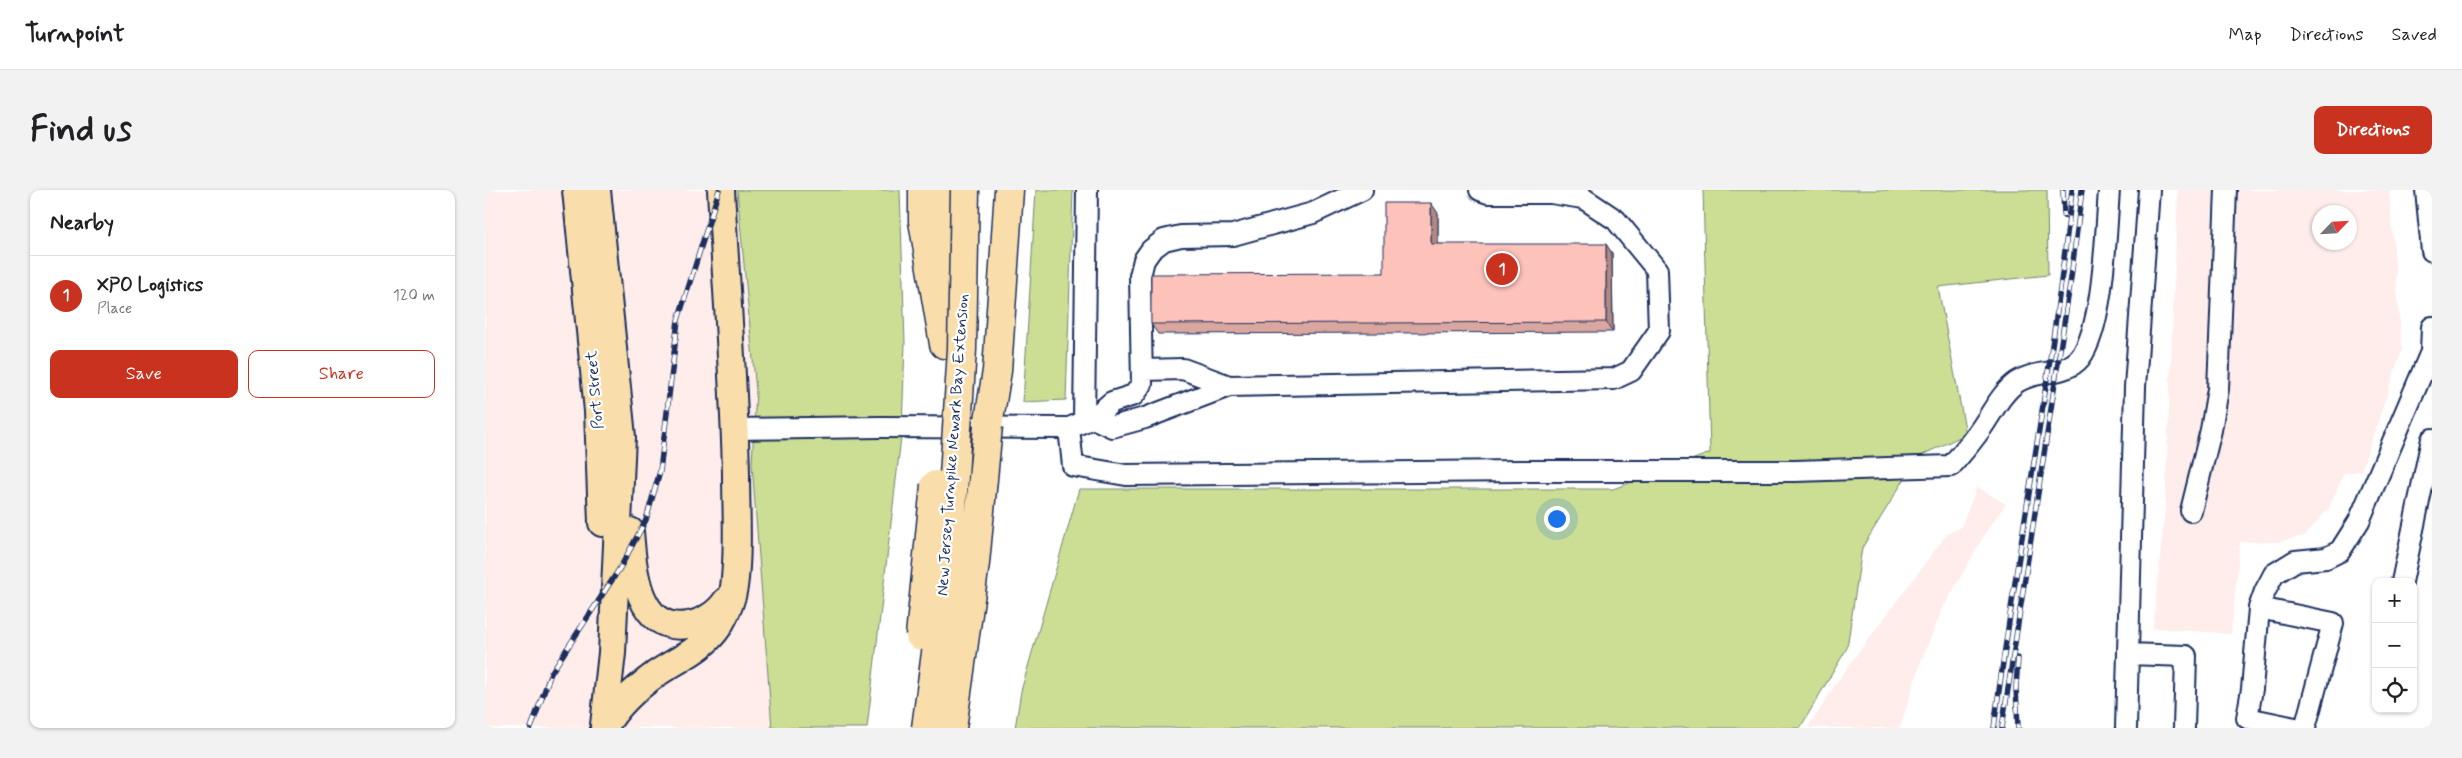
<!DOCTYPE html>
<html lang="en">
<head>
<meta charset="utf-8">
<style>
	:root { --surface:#fff; --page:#f2f2f2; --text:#202124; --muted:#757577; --line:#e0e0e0; --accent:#c8321e }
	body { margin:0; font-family:Mynerve,sans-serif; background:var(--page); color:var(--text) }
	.controls { position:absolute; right:15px; bottom:15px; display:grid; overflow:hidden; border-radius:10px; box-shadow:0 1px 4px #0004 }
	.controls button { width:45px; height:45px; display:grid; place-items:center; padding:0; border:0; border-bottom:1px solid var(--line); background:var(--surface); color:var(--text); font:25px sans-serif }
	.compass { position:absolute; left:1827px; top:15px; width:45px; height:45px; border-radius:50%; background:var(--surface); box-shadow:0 1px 4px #0004; rotate:65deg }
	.you { position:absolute; left:1071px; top:328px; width:18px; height:18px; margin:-12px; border:4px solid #fff; border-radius:50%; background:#1a73e8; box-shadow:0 0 0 8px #1a73e833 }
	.badge { display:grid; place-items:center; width:32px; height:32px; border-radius:50%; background:var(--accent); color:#fff; font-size:16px; font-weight:700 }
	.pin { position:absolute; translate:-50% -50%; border:2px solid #fff; box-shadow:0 1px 5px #0006 }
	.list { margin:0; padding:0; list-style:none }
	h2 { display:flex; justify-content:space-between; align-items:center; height:65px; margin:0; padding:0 20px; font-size:21px }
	h2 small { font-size:16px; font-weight:400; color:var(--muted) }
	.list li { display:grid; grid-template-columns:32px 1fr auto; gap:15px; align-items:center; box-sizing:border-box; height:80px; padding:0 20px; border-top:1px solid var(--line) }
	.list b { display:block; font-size:19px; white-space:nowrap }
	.list p { margin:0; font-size:16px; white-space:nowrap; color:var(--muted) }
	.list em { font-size:16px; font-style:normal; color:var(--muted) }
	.actions { display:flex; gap:10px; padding:15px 20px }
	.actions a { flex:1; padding:11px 0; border:1px solid var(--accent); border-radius:10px; text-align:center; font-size:18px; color:var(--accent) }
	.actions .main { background:var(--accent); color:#fff }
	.icon { flex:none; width:28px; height:28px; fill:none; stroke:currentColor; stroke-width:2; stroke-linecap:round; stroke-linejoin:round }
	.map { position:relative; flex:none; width:1947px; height:538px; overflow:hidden; border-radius:10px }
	header { display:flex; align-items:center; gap:30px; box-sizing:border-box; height:70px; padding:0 25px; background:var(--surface); border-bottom:1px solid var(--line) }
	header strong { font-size:24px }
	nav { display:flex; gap:28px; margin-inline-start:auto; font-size:18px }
	.intro { display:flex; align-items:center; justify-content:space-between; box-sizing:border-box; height:120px; padding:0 30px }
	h1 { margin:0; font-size:35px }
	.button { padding:12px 22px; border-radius:10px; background:var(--accent); color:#fff; font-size:18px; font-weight:700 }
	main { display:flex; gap:30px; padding:0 30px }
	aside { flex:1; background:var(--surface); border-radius:10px; box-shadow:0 1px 4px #0004 }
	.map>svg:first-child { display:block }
</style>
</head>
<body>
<header>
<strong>Turnpoint</strong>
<nav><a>Map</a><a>Directions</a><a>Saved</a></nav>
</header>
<div class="intro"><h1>Find us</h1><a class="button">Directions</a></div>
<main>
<aside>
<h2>Nearby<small></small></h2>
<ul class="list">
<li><span class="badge">1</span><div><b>XPO Logistics</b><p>Place</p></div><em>120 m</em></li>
</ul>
<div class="actions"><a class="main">Save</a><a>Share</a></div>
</aside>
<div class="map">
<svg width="1947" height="538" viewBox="0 0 1947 538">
	<rect width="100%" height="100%" fill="#fff"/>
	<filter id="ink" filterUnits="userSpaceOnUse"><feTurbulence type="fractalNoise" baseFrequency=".02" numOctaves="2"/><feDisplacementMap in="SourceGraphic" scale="10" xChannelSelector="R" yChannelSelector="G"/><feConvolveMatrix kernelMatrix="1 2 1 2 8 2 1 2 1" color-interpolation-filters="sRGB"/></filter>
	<g filter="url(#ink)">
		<!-- built -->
		<path fill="#feedea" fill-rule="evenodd" d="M0,0H283L295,538H0Z
			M1693,0H1904L1917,160L1876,281L1859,283L1844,318L1819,346L1792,352H1755L1746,444L1668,438L1680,319ZM1834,22H1864V52H1834Z
			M1492,297L1521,314L1504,337L1457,420L1437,469L1415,538H1323L1356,486L1462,344L1476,337Z"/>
		<!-- green -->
		<path fill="#cbde93" stroke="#738678" d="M252,0H415L420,153L417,239L382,538H287L267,274L271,201Z
			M551,0H588L581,210L538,212Z
			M1218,0H1562L1563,85L1453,97L1481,244L1433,267L1377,358L1362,458L1315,538H530L536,501L594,299H1128L1225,263Z"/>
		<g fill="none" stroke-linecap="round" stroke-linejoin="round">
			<defs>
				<path id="minor" d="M1941,0L1947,61
					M658,180L698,179L744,196
					M608,228L627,237L660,228L744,196L1129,189L1146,181L1174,141L1172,80L1131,30L1098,8L1066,3H1003L995,0
					M599,231L602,0
					M584,238L588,276L641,285L1035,281H1310L1466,276C1476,264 1486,253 1495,240C1506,225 1516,203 1532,192C1551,179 1579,187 1595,168C1619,137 1621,40 1624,0
					M250,239L395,237L584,238L608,228L627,212L649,205L657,194L655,86L659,70L666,60L679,50L696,46L748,45L828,23L877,0
					M1706,321L1726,240L1733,199L1741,0
					M1917,392L1947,249
					M1774,418L1848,433L1820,538
					M1643,464L1701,466L1699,538
					M1641,538L1650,197L1664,0
					M1810,538L1762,528L1767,499L1774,418L1780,401L1789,384L1810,371L1841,368L1855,361L1874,331L1946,162L1947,137"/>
				<path id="major" d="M91,0L113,221L117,333
					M112,0L137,247L127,463L119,535
					M145,341C148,378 152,443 203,435C218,433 233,423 241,411
					M119,538C132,515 150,499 171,484C193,469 219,459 234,436C241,424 247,411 249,397C254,360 251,321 251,284C249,189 241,95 236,0"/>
				<path id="highway" d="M438,0V31L459,154
					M461,88L462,0
					M503,236L512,181L524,0"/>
			</defs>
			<!-- minor casing -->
			<use href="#minor" stroke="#1b2f5e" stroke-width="24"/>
			<!-- major casing -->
			<use href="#major" stroke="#1b2f5e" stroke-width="30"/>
			<!-- highway casing -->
			<use href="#highway" stroke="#1b2f5e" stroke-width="31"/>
			<!-- minor -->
			<use href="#minor" stroke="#fff" stroke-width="20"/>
			<!-- major -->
			<use href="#major" stroke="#f9deab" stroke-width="26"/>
			<!-- highway -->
			<use href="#highway" stroke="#f9deab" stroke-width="28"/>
			<defs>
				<path id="rail" d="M1578,0L1579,26
					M1533,468L1531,498L1533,538
					M46,538L66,483L135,378L161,330L175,281L193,130L234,0
					M1509,538C1532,358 1568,180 1587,0
					M1517,538L1586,88L1597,0"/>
			</defs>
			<!-- rail casing -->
			<use href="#rail" stroke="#1b2f5e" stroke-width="5.5"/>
			<!-- rail -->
			<use href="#rail" stroke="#fff" stroke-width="4" stroke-dasharray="11" stroke-linecap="butt"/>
			<defs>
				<path id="highway-bridge" d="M435,446L450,295
					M441,538L464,365L477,159L480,0
					M467,538L490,373L503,236"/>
			</defs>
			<!-- highway-bridge casing -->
			<use href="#highway-bridge" stroke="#1b2f5e" stroke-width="31" stroke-linecap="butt"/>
			<!-- highway-bridge -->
			<use href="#highway-bridge" stroke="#f9deab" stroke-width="28"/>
		</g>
		<!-- wall -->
		<path fill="#daa7a0" stroke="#1b2f5e" d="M953,23V54L1127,63L1128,142L673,144L666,134L899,83Z"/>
		<!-- shaded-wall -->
		<path fill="#b18882" stroke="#1b2f5e" d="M946,13L953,23V64L946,54Z
			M1121,54L1127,63L1128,142L1121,132Z"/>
		<!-- building -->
		<path fill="#fdc2ba" stroke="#1b2f5e" d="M899,13H946V54H1121V132L666,134V84L899,83Z"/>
	</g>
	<g text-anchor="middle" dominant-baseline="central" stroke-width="4.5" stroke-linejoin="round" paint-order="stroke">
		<!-- street labels -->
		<g font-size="16" fill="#1b2f5e" stroke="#fff">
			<text transform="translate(110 200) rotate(-95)">Port Street</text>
			<text transform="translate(468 255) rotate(-86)">New Jersey Turnpike Newark Bay Extension</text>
		</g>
	</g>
</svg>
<div class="controls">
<button>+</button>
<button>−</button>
<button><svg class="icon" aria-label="locate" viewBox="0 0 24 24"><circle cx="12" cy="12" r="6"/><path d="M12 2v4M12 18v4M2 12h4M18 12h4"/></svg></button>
</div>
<svg class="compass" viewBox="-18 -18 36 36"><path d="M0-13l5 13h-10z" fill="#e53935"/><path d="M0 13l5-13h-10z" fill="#757577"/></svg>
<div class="you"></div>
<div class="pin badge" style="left:1017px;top:79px">1</div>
</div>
</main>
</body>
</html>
